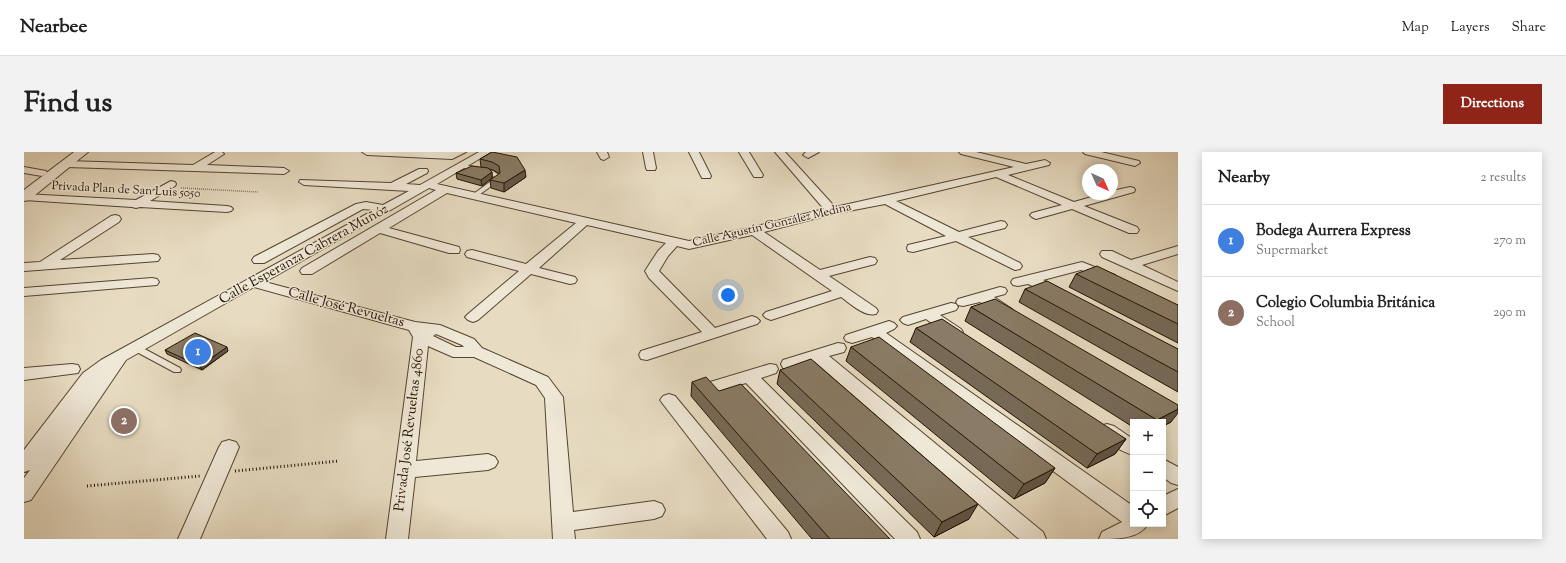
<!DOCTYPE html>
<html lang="en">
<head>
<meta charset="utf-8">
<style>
	:root { --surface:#fff; --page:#f2f2f2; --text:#222; --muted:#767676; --line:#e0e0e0; --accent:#8f2418 }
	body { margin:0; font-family:"Sorts Mill Goudy",serif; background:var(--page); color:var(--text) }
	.controls { position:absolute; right:12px; bottom:12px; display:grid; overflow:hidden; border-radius:0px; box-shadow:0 2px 10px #0003 }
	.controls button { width:36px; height:36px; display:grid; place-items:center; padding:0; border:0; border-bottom:1px solid var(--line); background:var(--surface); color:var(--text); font:20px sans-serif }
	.compass { position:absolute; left:1058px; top:12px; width:36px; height:36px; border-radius:50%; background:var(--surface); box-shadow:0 2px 10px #0003; rotate:135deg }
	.you { position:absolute; left:704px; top:143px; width:14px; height:14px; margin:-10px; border:3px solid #fff; border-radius:50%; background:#1a73e8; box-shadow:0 0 0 6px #1a73e833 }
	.badge { display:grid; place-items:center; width:26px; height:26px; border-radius:50%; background:var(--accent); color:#fff; font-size:13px; font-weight:700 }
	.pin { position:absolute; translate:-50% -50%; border:2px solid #fff; box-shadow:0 1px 4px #0006 }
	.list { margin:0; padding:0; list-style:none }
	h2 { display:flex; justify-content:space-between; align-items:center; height:52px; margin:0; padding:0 16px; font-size:17px }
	h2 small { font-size:13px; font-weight:400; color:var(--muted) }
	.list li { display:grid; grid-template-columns:26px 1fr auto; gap:12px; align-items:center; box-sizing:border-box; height:72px; padding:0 16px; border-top:1px solid var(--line) }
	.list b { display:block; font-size:15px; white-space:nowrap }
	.list p { margin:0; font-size:13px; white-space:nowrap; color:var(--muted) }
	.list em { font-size:13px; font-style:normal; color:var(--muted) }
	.icon { flex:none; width:22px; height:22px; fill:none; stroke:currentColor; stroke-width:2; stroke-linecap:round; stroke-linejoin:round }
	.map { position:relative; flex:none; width:1154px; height:387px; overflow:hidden; border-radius:0px }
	header { display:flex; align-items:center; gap:24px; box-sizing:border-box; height:56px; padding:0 20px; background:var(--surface); border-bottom:1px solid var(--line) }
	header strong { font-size:19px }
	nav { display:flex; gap:22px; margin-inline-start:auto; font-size:14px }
	.intro { display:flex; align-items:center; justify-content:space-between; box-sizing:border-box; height:96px; padding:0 24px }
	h1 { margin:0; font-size:28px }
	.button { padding:10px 18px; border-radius:0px; background:var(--accent); color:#fff; font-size:14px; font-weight:700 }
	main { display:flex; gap:24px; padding:0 24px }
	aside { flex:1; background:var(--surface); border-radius:0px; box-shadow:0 2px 10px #0003 }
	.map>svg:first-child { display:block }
</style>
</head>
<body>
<header>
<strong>Nearbee</strong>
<nav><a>Map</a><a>Layers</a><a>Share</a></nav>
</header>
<div class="intro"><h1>Find us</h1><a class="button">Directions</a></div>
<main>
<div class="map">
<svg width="1154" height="387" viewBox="0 0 1154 387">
	<rect width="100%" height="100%" fill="#e7dcc2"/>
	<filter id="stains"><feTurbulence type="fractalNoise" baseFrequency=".005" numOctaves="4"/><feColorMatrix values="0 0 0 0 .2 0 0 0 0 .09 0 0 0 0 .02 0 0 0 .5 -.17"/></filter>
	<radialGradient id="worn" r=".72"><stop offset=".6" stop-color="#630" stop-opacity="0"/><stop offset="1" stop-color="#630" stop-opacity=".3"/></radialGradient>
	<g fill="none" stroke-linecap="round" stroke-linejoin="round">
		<defs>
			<path id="service" d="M436,12L469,19L475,23L476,28L452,45H448V43L470,27V25L465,21L434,15V13Z
				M109,194H115L156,216L157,218L156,220H150L109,198L108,196Z"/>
			<path id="minor" d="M191,0H198L200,2L183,13L260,16L265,19L260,22L43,15L38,12L43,9L169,13Z
				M338,0H442L428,7L343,3Z
				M455,0H467L413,32L665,89L729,75L800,57L751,0H761L811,55L990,15L937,2L935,0H952L1002,12L1021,8L1026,11L1025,13L984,23L1050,50L1078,42H1088V39L1106,35L1110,36L1111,38L1110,40L1060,54L1113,75L1115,78L1113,81H1105L1048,57L1012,67L1008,65L1006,63L1008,61L1038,53L972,25L872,49L935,80L977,69L981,70L983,73L981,76L944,85L996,111L998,114L996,117L991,118L932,89L889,100L884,99L883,96L884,93L922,84L861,52L809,62L740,80L796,118L846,105L851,106L853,109L851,112L805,124L852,156L854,159L852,162C840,165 827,152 817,145L747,168L742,166L739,163L742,160L808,139L728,83L665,97L653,94L644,104L635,119L691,176L728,164L733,166L736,169L733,172L623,208L617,207L615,203L617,199L678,180L625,126L621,119L634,99L642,91L563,73L515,116L551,125L553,128L551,131L546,132L507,122L454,168L449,170L444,168L441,165L444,162L495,119L443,105L441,102L443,99L448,98L502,112L552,71L423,41L365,76L435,95L436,98L435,101H425L356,81L288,122H278L276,119L278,116L412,38L405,36L241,130L391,170L416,173L450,187L458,196L524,225L539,245L549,360L630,349L638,352L641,358L638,364L630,367L550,378L551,387H529L521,246L512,233L450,205H429L404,194L392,309L464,302L471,305L474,310L471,315L464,318L391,325L384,387H362L389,185L385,178L230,135L102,208L7,348L0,350V326L6,318L0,320V298L59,221L77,208L350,58L339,57L240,111H230L228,108L230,105L332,52L342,50L359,53L385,39L280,33L275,30L276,28L367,31L395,17H403L404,19L403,21L382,32L396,33ZM412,182L438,193L440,195H432L409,184Z
				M573,0H583L585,5L580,8L577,7Z
				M619,0H629L632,16L631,18H623L622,16Z
				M665,0H675L687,24L686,26H678Z
				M715,0H725L739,23L738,25H730Z
				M782,0H795L784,6L779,3Z
				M1059,0H1077L1115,9L1116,11L1111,14L1061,2Z
				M0,15L22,19L23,21L18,24L0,21Z
				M147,29L151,30L152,32L151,34L126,49L203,54L207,55L209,57L207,59L203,60L116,55L112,56L108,55L0,48V42L112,48Z
				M91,63L95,64L97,67L95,70L36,108L129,102L134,103L136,106L134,109L0,119V111L16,110L87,64Z
				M1154,94V102L1118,113L1154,130V139L1078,105L1076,102L1078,99H1088L1107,108Z
				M1058,110L1091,123L1093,126L1091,129L1086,130L1057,118L1019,128L1040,139L1042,142L1040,145L1035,146L1004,132L994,134L989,133L987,130L989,127Z
				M128,126L133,127L135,130L133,133L0,144V136Z
				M976,135L981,136L983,139L981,142L970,145L988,157L990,160L988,163C977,166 966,156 956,150L939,154L934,153L932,150L934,147Z
				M927,151L932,152L934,155L932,158L916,163L937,177L939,180L937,183C924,186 912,174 902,167L884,173L879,171L876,168L879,165Z
				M865,169L870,171L873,174L870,177L862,181L1109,354V372H1124C1115,387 1093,387 1075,387L1078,380L1098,370L848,185L828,191L822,189L820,186L822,183Z
				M814,191L820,192L822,196L820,200L805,204L1019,380L1022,387H995L790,209L765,217L759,216L757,212L759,208Z
				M48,212L54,213L56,217L54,221L0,228V216Z
				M746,212L752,213L754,217L752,221L737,226L893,380L896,387H871L722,231L692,240L686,238L683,234L686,230Z
				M645,242L651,244L764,380L767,387H743L639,252L636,248L639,244Z
				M1083,272L1090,274L1109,287V303C1098,300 1080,290 1074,279L1076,274Z
				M205,288L212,290L215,295L176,387H154L195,295L198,290Z
				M1139,307L1154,315V333L1147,331L1139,325Z
				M1154,337V356L1139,364V344Z"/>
			<path id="tertiary" d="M50,0H64L5,48L0,49V38Z"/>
		</defs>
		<!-- service casing -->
		<use href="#service" stroke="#554430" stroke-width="2"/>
		<!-- minor casing -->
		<use href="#minor" stroke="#554430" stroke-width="2"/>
		<!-- tertiary casing -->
		<use href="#tertiary" stroke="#554430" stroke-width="2"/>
		<!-- path-far1 -->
		<path stroke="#241200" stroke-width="1.5" stroke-dasharray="0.5 1.5" stroke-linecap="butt" d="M157,36L234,40"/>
		<!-- path -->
		<path stroke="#241200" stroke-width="3" stroke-dasharray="1 2.5" stroke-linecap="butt" d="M211,319L315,309
			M63,334L176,324"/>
		<!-- service -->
		<use href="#service" fill="#efe8d7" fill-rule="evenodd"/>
		<!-- minor -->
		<use href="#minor" fill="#efe8d7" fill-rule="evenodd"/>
		<!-- tertiary -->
		<use href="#tertiary" fill="#efe8d7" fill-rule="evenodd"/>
	</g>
	<!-- wall -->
	<path fill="#766a57" stroke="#241200" d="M468,0L502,25L480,40L467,36L466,28L476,22L469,18L457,15L456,7Z
		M468,20V26L458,34L433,27L432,21Z
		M1052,122L1154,153V191L1045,135Z
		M1001,137L1154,197V240L995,150Z
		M947,155L1147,270L1139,274V270H1109V275L941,169Z
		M892,176L1102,287L1091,302L1063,316L886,190Z
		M827,195L1031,316L1021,331L990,347L822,209Z
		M141,198L204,199L178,218L143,202Z
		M756,218L945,367L910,385L753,232Z
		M668,230L695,239L866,387H788L667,244Z"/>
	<!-- shaded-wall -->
	<path fill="#605647" stroke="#241200" d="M501,18L502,25L480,40V31Z
		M468,20V26L458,34L457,28Z
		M203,195L204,199L178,218L176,214Z
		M1154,257V261L1147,270L1139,274V270H1131L1133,268Z
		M1102,287L1091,302L1063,316L1073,302Z
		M1031,316L1021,331L990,347L1000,332Z
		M954,352L945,367L910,385L918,370Z"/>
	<!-- building -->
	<path fill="#897b65" stroke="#241200" d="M468,0L493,5L501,18L480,31L466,28L476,21L475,14L468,10L456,7Z
		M448,14L464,16L468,20L457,28L432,21Z
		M1073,114L1154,153V172L1052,122Z
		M1023,129L1154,197V220L1001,137Z
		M971,147L1154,253V257L1133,268L947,155Z
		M918,167L1102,287L1073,302L892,176Z
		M171,181L203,195L176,214L141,198Z
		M855,185L1031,316L1000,332L827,195Z
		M787,207L954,352L918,370L756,218Z
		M682,225L695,239L717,232L866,387H806L668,230Z"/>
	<g text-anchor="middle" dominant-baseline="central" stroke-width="3" stroke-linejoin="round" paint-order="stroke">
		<!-- far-street labels -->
		<g font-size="12" fill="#241200" stroke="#efe8d7">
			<text transform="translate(102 38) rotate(3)">Privada Plan de San Luis 5050</text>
			<text transform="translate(748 73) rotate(-13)">Calle Agustín González Medina</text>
		</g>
		<!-- street labels -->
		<g font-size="14" fill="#241200" stroke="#efe8d7">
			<text transform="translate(280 103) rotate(-29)">Calle Esperanza Cabrera Muñóz</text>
			<text transform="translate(322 156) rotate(15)">Calle José Revueltas</text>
			<text transform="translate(386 278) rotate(-83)">Privada José Revueltas 4860</text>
		</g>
	</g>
	<rect width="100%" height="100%" filter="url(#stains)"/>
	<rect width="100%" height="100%" fill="url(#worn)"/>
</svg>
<div class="controls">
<button>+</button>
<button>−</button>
<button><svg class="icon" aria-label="locate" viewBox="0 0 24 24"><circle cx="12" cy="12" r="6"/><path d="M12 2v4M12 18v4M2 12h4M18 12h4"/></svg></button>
</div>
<svg class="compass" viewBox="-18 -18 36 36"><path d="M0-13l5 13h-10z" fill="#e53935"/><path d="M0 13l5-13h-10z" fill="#767676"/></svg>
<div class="you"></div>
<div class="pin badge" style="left:174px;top:200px;background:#3f7fe0">1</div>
<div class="pin badge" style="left:100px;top:269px;background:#8d6e63">2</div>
</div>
<aside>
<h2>Nearby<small>2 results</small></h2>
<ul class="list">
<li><span class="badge" style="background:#3f7fe0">1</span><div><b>Bodega Aurrera Express</b><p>Supermarket</p></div><em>270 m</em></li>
<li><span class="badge" style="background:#8d6e63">2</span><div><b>Colegio Columbia Británica</b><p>School</p></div><em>290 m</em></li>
</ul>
</aside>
</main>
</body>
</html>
